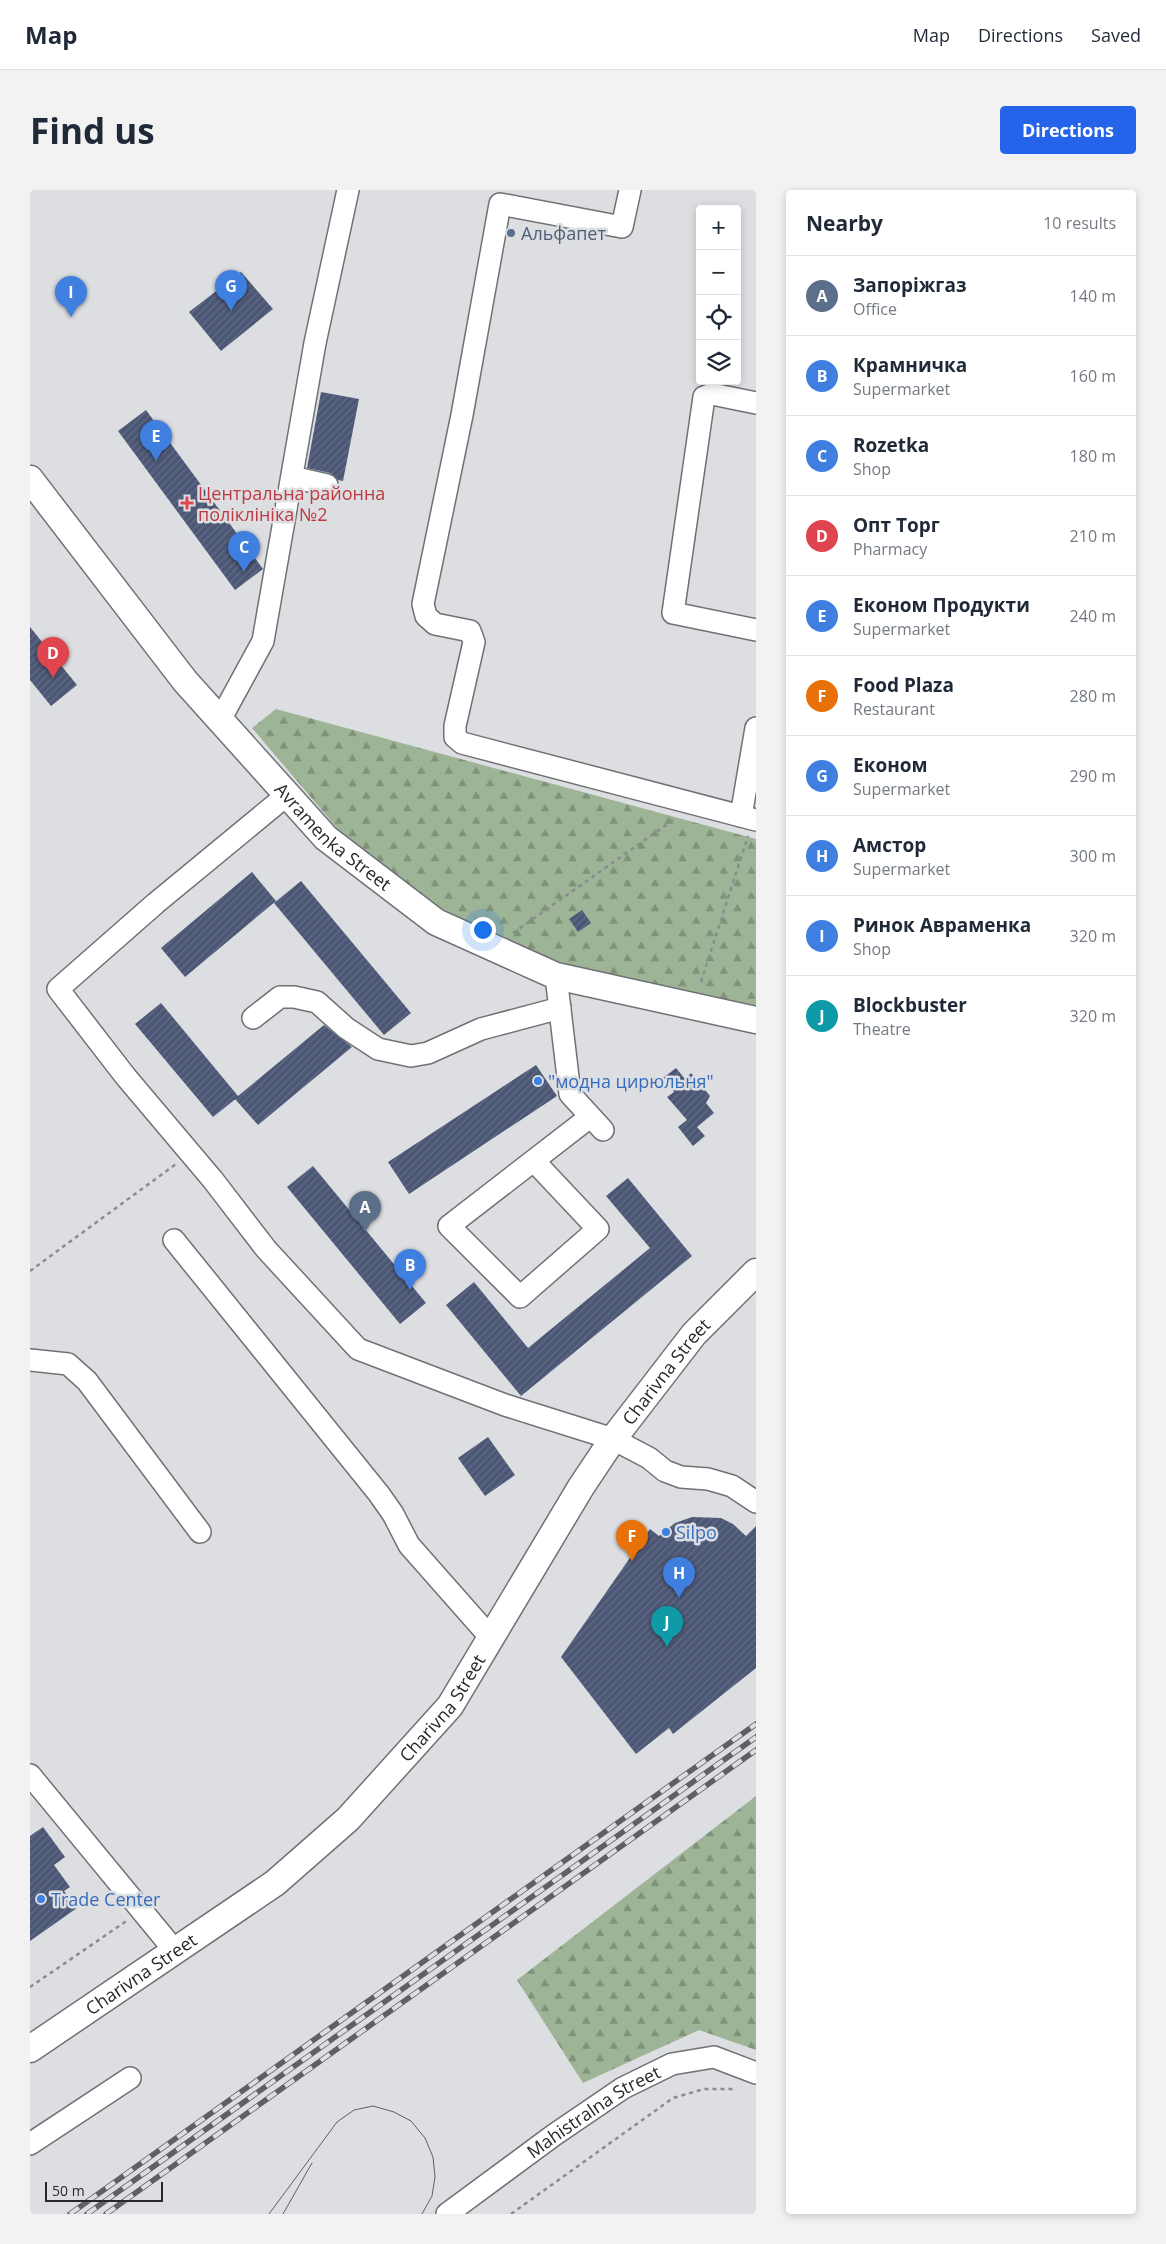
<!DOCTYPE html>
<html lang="en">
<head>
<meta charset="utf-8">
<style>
	:root { --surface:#fff; --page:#f2f2f3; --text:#1f2937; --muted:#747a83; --line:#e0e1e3; --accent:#2563eb }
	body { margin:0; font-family:"Open Sans",sans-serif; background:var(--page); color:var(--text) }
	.controls { position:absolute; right:15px; top:15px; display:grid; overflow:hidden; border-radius:5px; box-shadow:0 2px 8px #0003 }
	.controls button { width:45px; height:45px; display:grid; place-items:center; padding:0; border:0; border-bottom:1px solid var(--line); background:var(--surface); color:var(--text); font:25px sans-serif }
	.scale { position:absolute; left:15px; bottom:12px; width:118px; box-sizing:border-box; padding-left:5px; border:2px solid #272829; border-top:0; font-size:14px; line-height:18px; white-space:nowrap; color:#272829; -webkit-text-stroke:4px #dddee1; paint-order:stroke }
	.you { position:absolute; left:452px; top:739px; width:18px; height:18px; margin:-12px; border:4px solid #fff; border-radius:50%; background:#1a73e8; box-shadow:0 0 0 8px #1a73e833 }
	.badge { display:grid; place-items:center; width:32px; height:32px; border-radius:50%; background:var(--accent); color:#fff; font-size:16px; font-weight:700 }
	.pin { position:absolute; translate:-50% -41px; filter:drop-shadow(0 1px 2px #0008) }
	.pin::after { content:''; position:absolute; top:26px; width:18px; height:15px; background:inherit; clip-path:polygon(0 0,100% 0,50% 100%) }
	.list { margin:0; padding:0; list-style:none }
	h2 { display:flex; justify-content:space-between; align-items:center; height:65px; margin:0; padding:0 20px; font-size:21px }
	h2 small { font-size:16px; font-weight:400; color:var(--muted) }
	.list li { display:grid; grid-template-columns:32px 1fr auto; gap:15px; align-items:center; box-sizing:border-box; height:80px; padding:0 20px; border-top:1px solid var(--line) }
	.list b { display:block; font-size:19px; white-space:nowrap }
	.list p { margin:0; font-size:16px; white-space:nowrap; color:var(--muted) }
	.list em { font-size:16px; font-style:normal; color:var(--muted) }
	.icon { flex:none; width:28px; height:28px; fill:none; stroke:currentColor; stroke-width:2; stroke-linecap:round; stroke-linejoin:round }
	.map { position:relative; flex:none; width:726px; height:2024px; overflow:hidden; border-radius:5px }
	header { display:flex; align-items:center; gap:30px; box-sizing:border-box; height:70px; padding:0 25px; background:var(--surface); border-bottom:1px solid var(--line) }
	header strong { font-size:24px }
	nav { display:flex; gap:28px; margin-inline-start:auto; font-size:18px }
	.intro { display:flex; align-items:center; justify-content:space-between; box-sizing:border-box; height:120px; padding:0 30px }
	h1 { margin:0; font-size:35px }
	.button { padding:12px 22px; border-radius:5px; background:var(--accent); color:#fff; font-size:18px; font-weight:700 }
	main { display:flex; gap:30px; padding:0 30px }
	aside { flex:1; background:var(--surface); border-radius:5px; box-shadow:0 2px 8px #0003 }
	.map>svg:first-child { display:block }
</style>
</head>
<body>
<header>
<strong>Map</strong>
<nav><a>Map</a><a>Directions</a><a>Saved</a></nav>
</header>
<div class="intro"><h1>Find us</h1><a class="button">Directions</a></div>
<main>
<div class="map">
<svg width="726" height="2024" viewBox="0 0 726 2024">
	<defs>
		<pattern id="forest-firs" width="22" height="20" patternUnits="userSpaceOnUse" patternTransform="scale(1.25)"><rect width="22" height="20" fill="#9db596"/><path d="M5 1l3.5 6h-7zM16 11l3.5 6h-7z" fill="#80937a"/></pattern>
		<pattern id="building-hatch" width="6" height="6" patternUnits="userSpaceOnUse" patternTransform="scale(1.25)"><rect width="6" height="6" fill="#4b5775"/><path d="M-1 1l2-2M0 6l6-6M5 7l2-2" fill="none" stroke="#626c84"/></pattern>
	</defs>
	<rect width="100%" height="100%" fill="#dddee1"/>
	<!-- forest -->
	<path fill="url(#forest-firs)" d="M246,519L726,649V818L524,775L395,710L312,644L222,538Z
		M726,1606V1860L669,1840L553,1893L487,1790Z"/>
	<!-- building -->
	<path fill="url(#building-hatch)" d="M211,82L243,119L191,161L159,122Z
		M291,202L329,209L313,291L308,290L300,283L277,278Z
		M116,220L233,379L205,400L88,241Z
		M0,437L47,495L21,516L0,490Z
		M222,682L246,711L155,787L131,758Z
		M271,691L381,823L354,845L244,713Z
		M552,720L561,733L548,742L539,729Z
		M131,813L208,906L294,835L322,857L228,935L205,909L208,907L183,927L105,834Z
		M506,875L527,906L379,1004L358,972Z
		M646,878L655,889L661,883L680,906L676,913L684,923L667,937L675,946L663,956L648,937L657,930L637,907L644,902L633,888Z
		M283,976L396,1113L370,1134L257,997Z
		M598,988L662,1066L491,1206L416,1115L444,1092L498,1158L620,1058L576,1006Z
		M458,1247L485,1285L455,1306L428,1268Z
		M662,1327L691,1328L703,1334L716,1346L726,1336V1478L643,1544L639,1538L606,1564L531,1467L620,1339L629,1346L645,1333Z
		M13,1637L35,1667L24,1675L40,1697L34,1701L47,1718L0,1751V1646Z"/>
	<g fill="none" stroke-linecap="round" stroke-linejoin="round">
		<defs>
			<g id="minor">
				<path d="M600,0L592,37L470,14L432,225L393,414L396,426L405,434L440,441L444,452L425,536V547L432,553L726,630"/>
				<path d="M726,213L682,204L674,207L643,423L726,440"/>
				<path d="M262,287L297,295"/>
				<path d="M190,530L233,451L285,153L318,0"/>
				<path d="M257,605L126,713L28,799L96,887L183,990L236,1059L328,1159L475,1215L583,1249L619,1268L635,1281L651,1287L678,1289L702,1296L726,1312"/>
				<path d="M711,626L726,538"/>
				<path d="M526,786L540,904L573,940"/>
				<path d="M223,828L250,807H264L287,812L316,838L348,859L381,866L398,863L451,839L530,818"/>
				<path d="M504,971L568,1039L490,1107L419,1036L560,927"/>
				<path d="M144,1050L349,1304L363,1324L379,1355L461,1448"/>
				<path d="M0,1170L38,1174L57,1191L170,1342"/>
				<path d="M0,1585L145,1761"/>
				<path d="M0,1954L100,1888"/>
				<path id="s1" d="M417,2024L524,1945L593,1898L642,1874L684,1867L726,1883"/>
			</g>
			<g id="major">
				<path id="s2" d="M0,289L155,491L296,648L406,732L526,786L726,830"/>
				<path id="s3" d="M0,1859L245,1693L318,1629L420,1516L551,1297L583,1249L664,1144L726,1082"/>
			</g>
		</defs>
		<!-- minor casing -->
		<use href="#minor" stroke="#707174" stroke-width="24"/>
		<!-- major casing -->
		<use href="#major" stroke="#707174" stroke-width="29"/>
		<!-- path -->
		<path stroke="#8b8c8e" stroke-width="2.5" stroke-dasharray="4 4" stroke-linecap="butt" d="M483,743L646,628
			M671,792L718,646
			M0,1081L146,974
			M0,1797L98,1730
			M481,2024L643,1908L674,1899H703"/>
		<!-- minor -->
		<use href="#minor" stroke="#fff" stroke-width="21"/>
		<!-- major -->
		<use href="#major" stroke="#fff" stroke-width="26"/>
		<!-- tram -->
		<path stroke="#5f6062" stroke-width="1" d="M239,2024L307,1932L324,1920L343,1916L364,1922L381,1931L395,1948L403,1967L405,1987L402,2006L392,2024
			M253,2024L282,1973"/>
		<defs>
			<path id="rail" d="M40,2024L726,1534
				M57,2024L726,1547
				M76,2024L726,1560"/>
		</defs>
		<!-- rail casing -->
		<use href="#rail" stroke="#5f6062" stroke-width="5.5"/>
		<!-- rail -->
		<use href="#rail" stroke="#dddee1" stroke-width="4" stroke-dasharray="11" stroke-linecap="butt"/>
	</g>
	<!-- markers -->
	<circle fill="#5c6f8a" stroke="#dddee1" stroke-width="2" cx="481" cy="43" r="5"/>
	<path fill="#e0444e" stroke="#dddee1" stroke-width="2" d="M154.5 305.5h5v5h5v5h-5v5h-5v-5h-5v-5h5z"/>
	<g fill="#3f7fe0" stroke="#dddee1" stroke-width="2">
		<circle cx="508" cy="891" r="5"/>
		<circle cx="636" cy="1342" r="5"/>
		<circle cx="11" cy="1709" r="5"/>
	</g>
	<g text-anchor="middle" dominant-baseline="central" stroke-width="5" stroke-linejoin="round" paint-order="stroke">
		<!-- service labels -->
		<g font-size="18" fill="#4e5e75" stroke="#dddee1" text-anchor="start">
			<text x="491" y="43">Альфапет</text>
		</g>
		<!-- health labels -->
		<g font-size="18" fill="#be3a42" stroke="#dddee1" text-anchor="start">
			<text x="168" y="303">Центральна районна<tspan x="168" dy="21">поліклініка №2</tspan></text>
		</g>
		<!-- street labels -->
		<g font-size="18" fill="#272829" stroke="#dddee1">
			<text stroke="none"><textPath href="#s2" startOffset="470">Avramenka Street</textPath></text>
			<text stroke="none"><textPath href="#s3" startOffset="944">Charivna Street</textPath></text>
			<text stroke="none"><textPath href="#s3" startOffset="539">Charivna Street</textPath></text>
			<text stroke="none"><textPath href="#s3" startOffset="134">Charivna Street</textPath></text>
			<text stroke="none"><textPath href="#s1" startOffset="179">Mahistralna Street</textPath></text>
		</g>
		<!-- shop labels -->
		<g font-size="18" fill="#366cbe" stroke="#dddee1" text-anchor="start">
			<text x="518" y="891">"модна цирюльня"</text>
			<text x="646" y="1342">Silpo</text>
			<text x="21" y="1709">Trade Center</text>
		</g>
	</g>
</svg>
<div class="controls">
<button>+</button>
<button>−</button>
<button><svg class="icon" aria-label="locate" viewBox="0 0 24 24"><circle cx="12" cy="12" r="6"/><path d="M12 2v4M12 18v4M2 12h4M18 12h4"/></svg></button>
<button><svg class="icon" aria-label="layers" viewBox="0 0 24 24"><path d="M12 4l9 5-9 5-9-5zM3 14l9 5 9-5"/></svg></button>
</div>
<div class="scale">50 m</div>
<div class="you"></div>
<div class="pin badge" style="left:335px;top:1042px;background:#5c6f8a">A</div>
<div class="pin badge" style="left:380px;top:1100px;background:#3f7fe0">B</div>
<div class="pin badge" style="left:214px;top:382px;background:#3f7fe0">C</div>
<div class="pin badge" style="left:23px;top:488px;background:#e0444e">D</div>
<div class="pin badge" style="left:126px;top:271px;background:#3f7fe0">E</div>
<div class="pin badge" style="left:602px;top:1371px;background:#e8710a">F</div>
<div class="pin badge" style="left:201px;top:121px;background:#3f7fe0">G</div>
<div class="pin badge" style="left:649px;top:1408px;background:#3f7fe0">H</div>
<div class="pin badge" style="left:41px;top:127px;background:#3f7fe0">I</div>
<div class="pin badge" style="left:637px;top:1457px;background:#0f9aa8">J</div>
</div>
<aside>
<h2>Nearby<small>10 results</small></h2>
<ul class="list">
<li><span class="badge" style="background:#5c6f8a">A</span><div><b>Запоріжгаз</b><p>Office</p></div><em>140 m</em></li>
<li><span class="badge" style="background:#3f7fe0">B</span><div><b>Крамничка</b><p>Supermarket</p></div><em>160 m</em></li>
<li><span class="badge" style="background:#3f7fe0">C</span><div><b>Rozetka</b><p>Shop</p></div><em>180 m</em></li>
<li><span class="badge" style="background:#e0444e">D</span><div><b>Опт Торг</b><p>Pharmacy</p></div><em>210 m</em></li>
<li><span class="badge" style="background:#3f7fe0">E</span><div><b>Економ Продукти</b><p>Supermarket</p></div><em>240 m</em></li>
<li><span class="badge" style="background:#e8710a">F</span><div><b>Food Plaza</b><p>Restaurant</p></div><em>280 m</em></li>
<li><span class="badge" style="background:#3f7fe0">G</span><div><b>Економ</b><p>Supermarket</p></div><em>290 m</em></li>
<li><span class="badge" style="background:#3f7fe0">H</span><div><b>Амстор</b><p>Supermarket</p></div><em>300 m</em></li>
<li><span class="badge" style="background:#3f7fe0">I</span><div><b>Ринок Авраменка</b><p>Shop</p></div><em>320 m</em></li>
<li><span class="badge" style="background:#0f9aa8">J</span><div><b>Blockbuster</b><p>Theatre</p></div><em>320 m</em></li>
</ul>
</aside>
</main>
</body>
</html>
